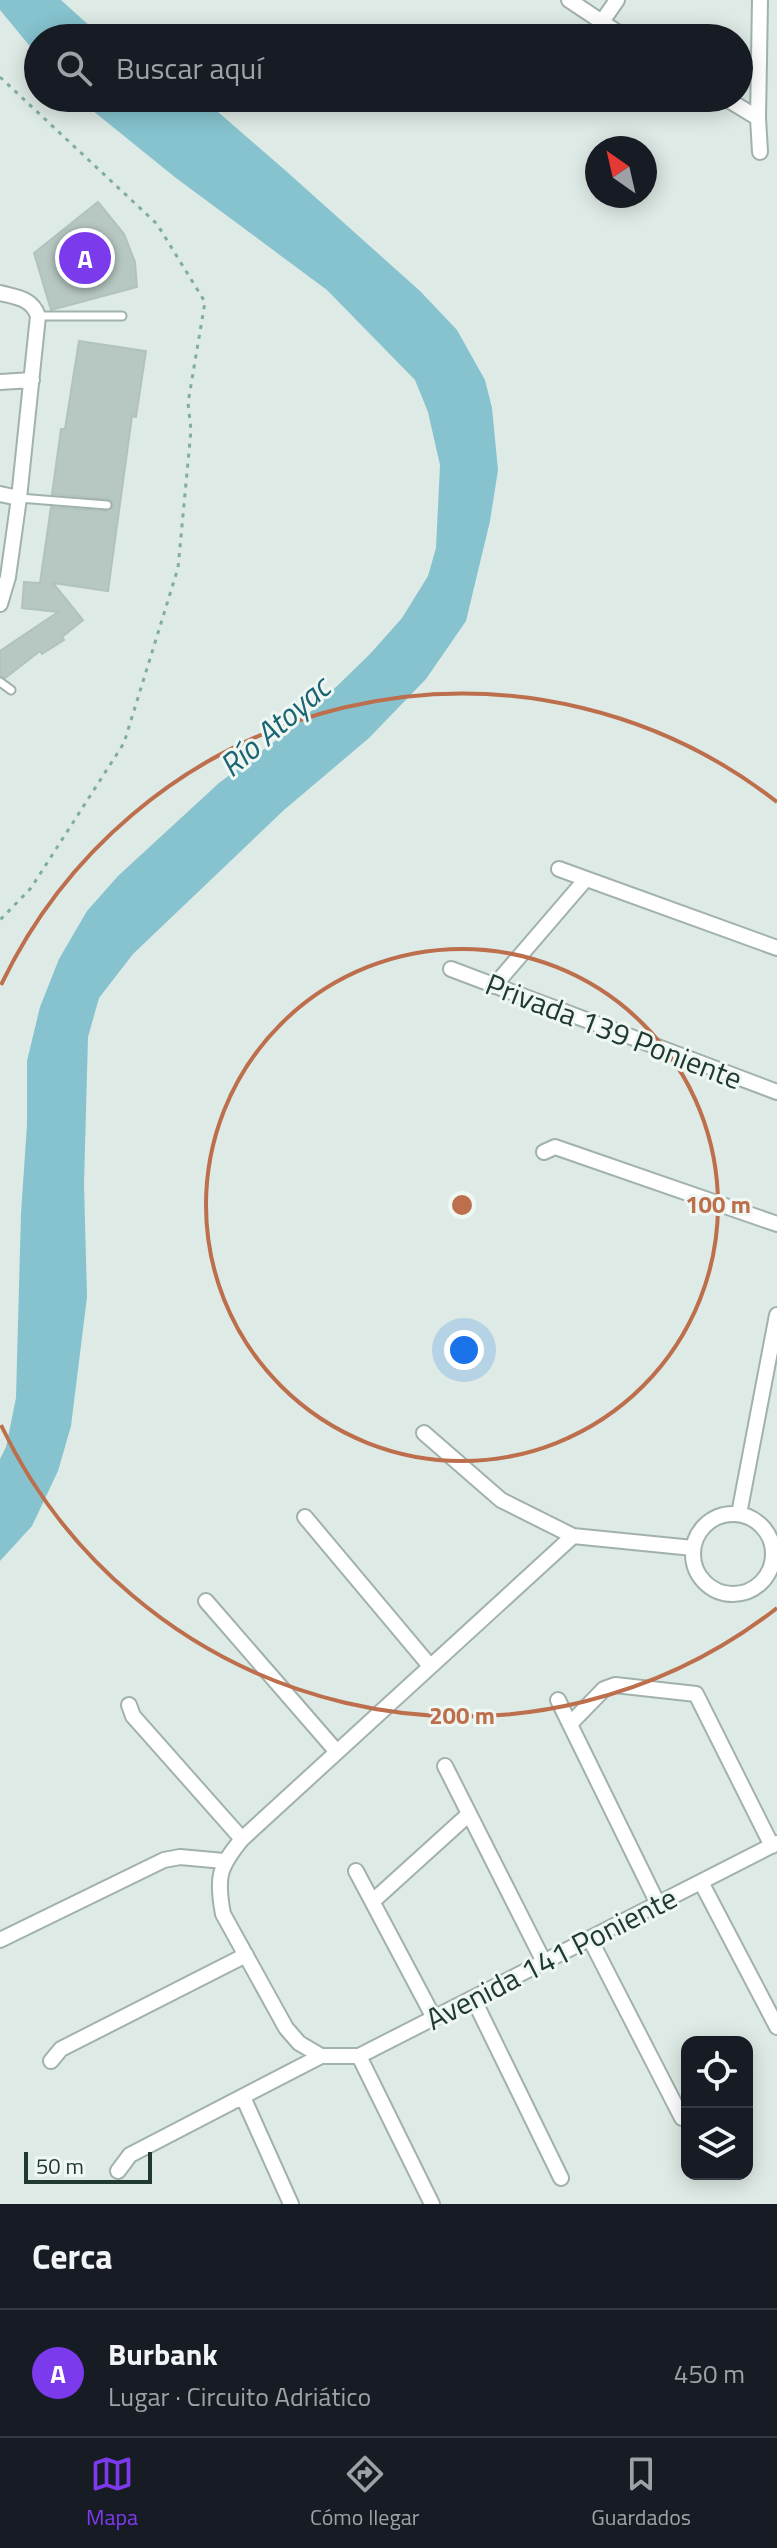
<!DOCTYPE html>
<html lang="es">
<head>
<meta charset="utf-8">
<style>
	:root { --surface:#171b24; --page:#242831; --text:#f1f3f6; --muted:#9ea1a6; --line:#363941; --accent:#7c3aed }
	body { margin:0; font-family:"Titillium Web",sans-serif; background:var(--page); color:var(--text) }
	.controls { position:absolute; right:24px; bottom:24px; display:grid; overflow:hidden; border-radius:16px; box-shadow:0 4px 20px #0003 }
	.controls button { width:72px; height:72px; display:grid; place-items:center; padding:0; border:0; border-bottom:2px solid var(--line); background:var(--surface); color:var(--text); font:40px sans-serif }
	.compass { position:absolute; left:585px; top:136px; width:72px; height:72px; border-radius:50%; background:var(--surface); box-shadow:0 4px 20px #0003; rotate:326deg }
	.scale { position:absolute; left:24px; bottom:20px; width:128px; box-sizing:border-box; padding-left:8px; border:4px solid #203933; border-top:0; font-size:22px; line-height:28px; white-space:nowrap; color:#203933; -webkit-text-stroke:6px #eff7f3; paint-order:stroke }
	.you { position:absolute; left:464px; top:1350px; width:28px; height:28px; margin:-20px; border:6px solid #fff; border-radius:50%; background:#1a73e8; box-shadow:0 0 0 12px #1a73e833 }
	.badge { display:grid; place-items:center; width:52px; height:52px; border-radius:50%; background:var(--accent); color:#fff; font-size:26px; font-weight:700 }
	.pin { position:absolute; translate:-50% -50%; border:4px solid #fff; box-shadow:0 2px 8px #0006 }
	.list { margin:0; padding:0; list-style:none }
	h2 { display:flex; justify-content:space-between; align-items:center; height:104px; margin:0; padding:0 32px; font-size:34px }
	h2 small { font-size:26px; font-weight:400; color:var(--muted) }
	.list li { display:grid; grid-template-columns:52px 1fr auto; gap:24px; align-items:center; box-sizing:border-box; height:128px; padding:0 32px; border-top:2px solid var(--line) }
	.list b { display:block; font-size:30px; white-space:nowrap }
	.list p { margin:0; font-size:26px; white-space:nowrap; color:var(--muted) }
	.list em { font-size:26px; font-style:normal; color:var(--muted) }
	.icon { flex:none; width:44px; height:44px; fill:none; stroke:currentColor; stroke-width:2; stroke-linecap:round; stroke-linejoin:round }
	.map { position:relative; flex:none; width:777px; height:2204px; overflow:hidden }
	.search { position:absolute; background:var(--surface); box-shadow:0 4px 20px #0003; left:24px; right:24px; top:24px; height:88px; display:flex; align-items:center; gap:20px; box-sizing:border-box; padding:0 28px; border-radius:44px; color:var(--muted); font-size:30px }
	.sheet { height:232px; background:var(--surface) }
	nav { display:flex; justify-content:space-around; align-items:center; box-sizing:border-box; height:112px; border-top:2px solid var(--line); background:var(--surface); font-size:22px; color:var(--muted) }
	nav a { display:grid; justify-items:center; gap:4px }
	nav .on { color:var(--accent) }
	.map>svg:first-child { display:block }
</style>
</head>
<body>
<div class="map">
<svg width="777" height="2204" viewBox="0 0 777 2204">
	<rect width="100%" height="100%" fill="#deeae5"/>
	<!-- water -->
	<path fill="#86c3cf" d="M0,0H61L103,38H38V56L0,10Z
		M77,98H198L218,112L286,171L420,291L457,330L485,380L492,408L498,470L490,521L466,621L426,679L369,738L284,810L133,954L99,998L88,1037L84,1184L87,1297L71,1426L58,1471L32,1526L0,1561V1459L6,1447L16,1398L21,1213L27,1125V1061L40,1007L59,959L87,911L118,876L219,783L299,723L370,654L402,618L428,576L436,548L440,465L428,412L415,380L327,290L176,178Z"/>
	<!-- building -->
	<path fill="#b7c7c1" stroke="#b1c3bc" stroke-width="2" d="M98,202L124,234L135,262L137,287L51,310L34,253Z
		M79,341L146,351L136,417L132,416L108,591L53,583L83,620L62,637L64,640L42,654L40,651L5,678L0,676V651L58,612L22,608L24,582L40,583L51,507L106,511L113,506L112,502L108,499L52,494L61,429H65Z"/>
	<g fill="none" stroke-linecap="round" stroke-linejoin="round">
		<defs>
			<path id="lane" d="M38,316H122
				M19,498L107,505
				M0,682L11,690"/>
			<path id="street" d="M569,0L626,38
				M601,23L617,0
				M725,98L758,118
				M760,152L758,118L760,0
				M0,293C16,297 32,298 38,316L19,498L8,577L0,604
				M0,382L32,380
				M0,494L19,498
				M559,869L777,948
				M451,969L777,1092
				M494,986L586,879
				M544,1152L555,1147L777,1224
				M424,1433L501,1500L573,1536L693,1548
				M739,1514L777,1315
				M693 1554a40 40 0 1 1 80 0a40 40 0 1 1-80 0Z
				M305,1517L430,1666
				M206,1601L337,1752
				M558,1700L658,1904
				M129,1705L133,1716L242,1839
				M570,1724L604,1689L615,1685L696,1694L772,1846
				M445,1766L544,1962
				M356,1871L434,2018
				M701,1882L777,2027
				M373,1901L469,1814
				M590,1939L682,2118
				M0,1940L164,1860L180,1857L224,1861
				M473,1998L561,2178
				M321,2056L299,2043L286,2028L223,1914C216,1877 219,1867 242,1839L573,1536
				M359,2056L432,2204
				M51,2061L61,2049L246,1955
				M243,2097L291,2204
				M118,2171L130,2155L321,2056H359L777,1843"/>
		</defs>
		<!-- lane casing -->
		<use href="#lane" stroke="#a1b1ac" stroke-width="11"/>
		<!-- street casing -->
		<use href="#street" stroke="#a1b1ac" stroke-width="18"/>
		<!-- path -->
		<path stroke="#7fada0" stroke-width="3" stroke-dasharray="4 6" stroke-linecap="butt" d="M0,77L157,224L205,302L188,403L191,430L178,568L124,743L31,888L0,920"/>
		<!-- lane -->
		<use href="#lane" stroke="#fff" stroke-width="7"/>
		<!-- street -->
		<use href="#street" stroke="#fff" stroke-width="14"/>
	</g>
	<!-- distance rings -->
	<g fill="none" stroke="#bd6e4c" stroke-width="4">
		<circle cx="462" cy="1205" r="256"/>
		<path d="M777 1608A511 511 0 0 1 1 1425M1 985A511 511 0 0 1 777 802"/>
	</g>
	<g text-anchor="middle" dominant-baseline="central" stroke-width="6" stroke-linejoin="round" paint-order="stroke">
		<!-- street labels -->
		<g font-size="30" fill="#203933" stroke="#eff7f3">
			<text transform="translate(614 1031) rotate(21)">Privada 139 Poniente</text>
			<text transform="translate(551 1958) rotate(-27)">Avenida 141 Poniente</text>
		</g>
		<!-- water labels -->
		<g font-size="32" font-style="italic" fill="#1b6474" stroke="#eff7f3">
			<text transform="translate(274 726) rotate(-41)">Río Atoyac</text>
		</g>
	</g>
	<circle cx="462" cy="1205" r="12" fill="#bd6e4c" stroke="#eff7f3" stroke-width="4"/>
	<g font-size="24" text-anchor="middle" font-weight="bold" fill="#bd6e4c" stroke="#eff7f3" stroke-width="6" stroke-linejoin="round" paint-order="stroke">
		<text x="718" y="1213">100 m</text>
		<text x="462" y="1724">200 m</text>
	</g>
</svg>
<div class="controls">
<button><svg class="icon" aria-label="locate" viewBox="0 0 24 24"><circle cx="12" cy="12" r="6"/><path d="M12 2v4M12 18v4M2 12h4M18 12h4"/></svg></button>
<button><svg class="icon" aria-label="layers" viewBox="0 0 24 24"><path d="M12 4l9 5-9 5-9-5zM3 14l9 5 9-5"/></svg></button>
</div>
<svg class="compass" viewBox="-18 -18 36 36"><path d="M0-13l5 13h-10z" fill="#e53935"/><path d="M0 13l5-13h-10z" fill="#9ea1a6"/></svg>
<div class="scale">50 m</div>
<div class="you"></div>
<div class="pin badge" style="left:85px;top:258px">A</div>
<div class="search"><svg class="icon" aria-label="search" viewBox="0 0 24 24"><circle cx="10" cy="10" r="6"/><path d="M15 15l6 6"/></svg>Buscar aquí</div>
</div>
<section class="sheet">
<h2>Cerca<small></small></h2>
<ul class="list">
<li><span class="badge">A</span><div><b>Burbank</b><p>Lugar · Circuito Adriático</p></div><em>450 m</em></li>
</ul>
</section>
<nav>
<a class="on"><svg class="icon" aria-label="map" viewBox="0 0 24 24"><path d="M3 6l6-2 6 2 6-2v14l-6 2-6-2-6 2zM9 4v14M15 6v14"/></svg>Mapa</a>
<a><svg class="icon" aria-label="directions" viewBox="0 0 24 24"><path d="M12 3l9 9-9 9-9-9zM9 14v-3h6M13 9l2 2-2 2"/></svg>Cómo llegar</a>
<a><svg class="icon" aria-label="saved" viewBox="0 0 24 24"><path d="M7 4h10v16l-5-4-5 4z"/></svg>Guardados</a>
</nav>
</body>
</html>
